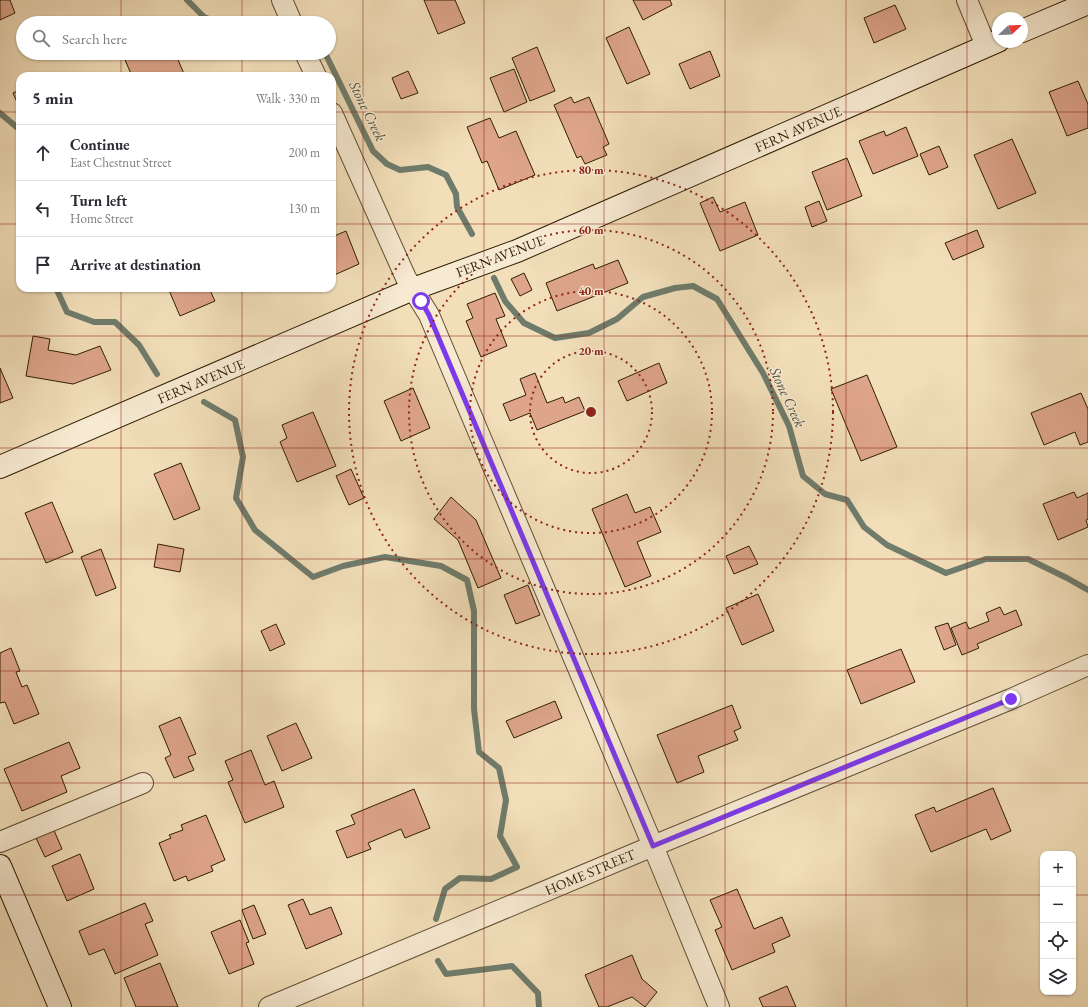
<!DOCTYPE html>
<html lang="en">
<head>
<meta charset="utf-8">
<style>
	:root { --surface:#fff; --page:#f2f2f3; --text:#2b2b33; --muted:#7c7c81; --line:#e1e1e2 }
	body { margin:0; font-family:"EB Garamond",serif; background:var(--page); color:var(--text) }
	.controls { position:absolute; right:12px; bottom:12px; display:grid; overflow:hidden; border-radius:8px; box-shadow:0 1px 3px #0004 }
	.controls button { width:36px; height:36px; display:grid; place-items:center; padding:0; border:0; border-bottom:1px solid var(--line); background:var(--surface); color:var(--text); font:20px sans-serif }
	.compass { position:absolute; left:992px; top:12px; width:36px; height:36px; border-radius:50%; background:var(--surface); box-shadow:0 1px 3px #0004; rotate:67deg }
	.stop { position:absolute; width:12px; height:12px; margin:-9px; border:3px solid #7c3aed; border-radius:50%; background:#fff }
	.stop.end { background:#7c3aed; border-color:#fff; box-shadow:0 1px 4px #0008 }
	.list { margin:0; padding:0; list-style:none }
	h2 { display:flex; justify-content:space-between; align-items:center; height:52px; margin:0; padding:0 16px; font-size:17px }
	h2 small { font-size:13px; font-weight:400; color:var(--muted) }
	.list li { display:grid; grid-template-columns:26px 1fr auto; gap:12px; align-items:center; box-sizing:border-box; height:56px; padding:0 16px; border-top:1px solid var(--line) }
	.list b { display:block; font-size:15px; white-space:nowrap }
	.list p { margin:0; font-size:13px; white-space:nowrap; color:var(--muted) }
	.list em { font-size:13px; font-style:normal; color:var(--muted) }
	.icon { flex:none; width:22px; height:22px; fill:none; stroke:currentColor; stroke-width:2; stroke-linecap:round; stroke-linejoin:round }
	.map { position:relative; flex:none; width:1088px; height:1007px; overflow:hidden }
	.search { position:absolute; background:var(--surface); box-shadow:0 1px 3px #0004; left:16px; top:16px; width:320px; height:44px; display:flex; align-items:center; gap:10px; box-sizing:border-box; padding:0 14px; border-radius:22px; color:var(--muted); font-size:15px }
	.panel { position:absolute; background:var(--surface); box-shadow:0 1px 3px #0004; left:16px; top:72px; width:320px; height:220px; border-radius:12px }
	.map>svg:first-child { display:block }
</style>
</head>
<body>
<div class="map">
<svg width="1088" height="1007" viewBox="0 0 1088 1007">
	<rect width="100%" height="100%" fill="#f2dfba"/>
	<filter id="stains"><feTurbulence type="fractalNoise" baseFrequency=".005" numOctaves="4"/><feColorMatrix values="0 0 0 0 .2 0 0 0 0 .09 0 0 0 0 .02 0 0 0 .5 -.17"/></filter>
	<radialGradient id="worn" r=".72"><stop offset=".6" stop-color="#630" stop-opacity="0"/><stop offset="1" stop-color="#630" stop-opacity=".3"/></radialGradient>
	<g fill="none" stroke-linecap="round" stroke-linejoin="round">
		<!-- stream -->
		<path stroke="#6f7c6c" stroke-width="6" d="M187,0L204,17L218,23
			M327,57L373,151L387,164L400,170L428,167L446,175L456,194L457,207L472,234
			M0,113L20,130
			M494,278L505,301L524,323L555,338L589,333L617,319L643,297L675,288L693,286L717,299L763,373L789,426L803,476L825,494L847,500L864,527L887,545L946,573L986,559H1028L1067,578L1088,590
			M56,288L67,312L94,322H115L139,345L157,374
			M204,402L235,420L243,457L236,498L255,530L313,577L343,566L385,557L441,566L467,580L474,611V709L479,752L499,768L506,800L500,836L517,867L491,879L460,878L445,889L436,919
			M438,961L446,974L512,966L538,993L539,1007"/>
	</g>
	<!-- building -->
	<path fill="#dea58b" stroke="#2e1d03" d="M0,0H10L15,13L0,20Z
		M424,0H455L465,23L438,34Z
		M633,0H670L672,5L643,20Z
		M895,5L906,29L874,43L864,18Z
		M629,27L650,74L627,84L606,38Z
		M537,47L555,91L530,101L512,58Z
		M710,51L720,76L690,89L679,64Z
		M122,53H175L185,76H132Z
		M514,69L527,102L504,112L490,78Z
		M408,71L418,93L401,99L392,78Z
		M1078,81L1088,104V128L1067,136L1049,92Z
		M20,90V109L13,93Z
		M571,97L574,103L589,97L609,144L603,147L607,155L585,164L581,156L577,158L554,105Z
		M490,118L499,138L516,131L535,175L499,190L487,161L482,163L467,127Z
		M906,127L918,156L873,174L859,141L884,131L886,136Z
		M1012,139L1036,193L998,209L974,155Z
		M939,146L948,167L929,175L920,154Z
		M847,158L862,196L827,210L812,172Z
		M713,197L720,212L745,202L758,235L720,251L700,203Z
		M819,201L827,221L812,227L805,207Z
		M977,230L984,247L953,260L945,243Z
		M346,231L359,264L332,276V237Z
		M618,260L628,283L557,311L546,283L593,264L595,269Z
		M524,273L532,290L520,296L511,279Z
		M168,288H209L215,301L180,316Z
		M495,293L505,316L496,319L507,346L481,357L466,321L473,318L467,304Z
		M33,336L50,339L48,350L76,355L100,346L111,370L73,384L26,376Z
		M659,363L667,383L627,401L618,381Z
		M0,368L13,398L0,403Z
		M535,373L547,403L563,397L565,403L579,397L585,411L537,430L530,413L510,421L503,404L526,395L520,379Z
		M867,375L897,447L861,461L831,389Z
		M413,388L430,428L401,441L384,401Z
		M1081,393L1088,409V442L1080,445L1075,432L1044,445L1031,413Z
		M313,412L336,466L297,482L280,442L287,438L282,425Z
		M181,463L200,509L174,520L154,474Z
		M351,469L364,498L349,505L336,476Z
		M1074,492L1077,498L1088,493V519L1086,520L1088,527L1058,540L1043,504Z
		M627,494L635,513L650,507L661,532L637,542L651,576L625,587L592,509Z
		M451,497L476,520L501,578L478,588L458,540L434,519Z
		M52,502L73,552L46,563L25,513Z
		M158,544L184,549L180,572L154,567Z
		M749,546L758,564L734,574L726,556Z
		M101,549L116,588L96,596L81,557Z
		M528,585L540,615L516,624L504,595Z
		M758,594L774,631L742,645L726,608Z
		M1000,607L1004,615L1016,610L1022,625L977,644L979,648L962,655L951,628L966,622L969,629L989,621L986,613Z
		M948,623L956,645L944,650L935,627Z
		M276,624L285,644L270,651L261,631Z
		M11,648L20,671L16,672L22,687L27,685L39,714L14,724L5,702L0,703V653Z
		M901,649L915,682L861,704L847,670Z
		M555,701L562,718L514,738L506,721Z
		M732,705L741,728L734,731L738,740L698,756L704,772L677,783L657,735Z
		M180,717L196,754L188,757L194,770L174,778L165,758L171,755L159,726Z
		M296,723L312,758L282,771L267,736Z
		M69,742L80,768L61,776L67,792L22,811L4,769Z
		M251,750L265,785L274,781L284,807L245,823L228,782L233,780L225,761Z
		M993,788L1011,831L991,840L986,829L931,852L915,815L934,807L936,812Z
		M414,789L430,828L405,838L401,829L368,843L371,849L347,858L336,831L355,824L351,815Z
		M206,815L225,860L211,866L213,871L188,881L186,876L174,881L159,843L171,838L169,835L183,830L181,825Z
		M53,828L62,849L45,857L35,836Z
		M80,854L94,889L67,901L52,866Z
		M737,889L754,929L782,917L790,936L772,944L775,952L732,970L715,930L722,927L710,900Z
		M303,899L310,915L331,907L342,934L306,949L288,905Z
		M145,903L153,921L145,924L158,955L115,974L104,949L89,955L79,931Z
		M254,905L266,934L253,939L242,910Z
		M240,920L249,942L246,943L254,964L229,974L211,932Z
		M632,955L642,979L657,992L645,1007L632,997L607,1007H599L585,975Z
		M160,963L178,1007H136L124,978Z
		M787,986L796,1007H763L759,998Z"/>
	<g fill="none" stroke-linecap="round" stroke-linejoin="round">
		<defs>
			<path id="street" d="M282,0L292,23
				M967,0L986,46
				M305,53L316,76
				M332,113L406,278L429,315L653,846L719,1007
				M0,842L143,783
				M269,1007L653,846L1011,699L1088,665"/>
			<path id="secondary" d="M1022,31L1088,3
				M0,467L413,289L517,251L998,41
				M0,866L60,1007"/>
		</defs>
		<!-- street casing -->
		<use href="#street" stroke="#5f4e31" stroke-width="22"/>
		<!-- secondary casing -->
		<use href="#secondary" stroke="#2e1d03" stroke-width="24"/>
		<!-- street -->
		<use href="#street" stroke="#f7ead2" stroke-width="20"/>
		<!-- secondary -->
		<use href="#secondary" stroke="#f7ead2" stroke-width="22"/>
	</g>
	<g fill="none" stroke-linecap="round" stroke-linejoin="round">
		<!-- route -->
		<path stroke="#7c3aed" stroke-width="5" d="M421,301L429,315L653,846L1011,699"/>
	</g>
	<!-- grid -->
	<path fill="none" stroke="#8f2418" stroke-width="1" stroke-opacity="0.55" d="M121,0V23M242,0V23M363,0V1007M484,0V1007M604,0V1007M725,0V1007M846,0V1007M967,0V1007M121,53V76M242,53V76M0,112H20M332,112H1088M0,224H20M332,224H1088M121,288V1007M242,288V1007M0,336H1088M0,448H1088M0,559H1088M0,671H1088M0,783H1088M0,895H1043M1073,895H1088"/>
	<!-- distance rings -->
	<g fill="none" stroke="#8f2418" stroke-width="2" stroke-dasharray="2 4">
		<circle cx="591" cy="412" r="61"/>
		<circle cx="591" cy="412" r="121"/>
		<circle cx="591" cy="412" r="182"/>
		<circle cx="591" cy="412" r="242"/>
	</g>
	<g text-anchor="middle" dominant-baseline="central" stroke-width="3" stroke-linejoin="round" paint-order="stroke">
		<!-- street labels -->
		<g font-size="14" fill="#2e1d03" stroke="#f7ead2">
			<text transform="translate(798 129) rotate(-24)">FERN AVENUE</text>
			<text transform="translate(500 256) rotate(-21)">FERN AVENUE</text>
			<text transform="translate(201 381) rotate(-23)">FERN AVENUE</text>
			<text transform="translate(590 872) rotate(-23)">HOME STREET</text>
		</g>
		<!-- water labels -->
		<g font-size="15" font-style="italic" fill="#4f4d38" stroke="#f7ead2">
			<text transform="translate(368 111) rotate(64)">Stone Creek</text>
			<text transform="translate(788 397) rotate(65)">Stone Creek</text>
		</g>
	</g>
	<circle cx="591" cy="412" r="6" fill="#8f2418" stroke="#f7ead2" stroke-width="2"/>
	<g font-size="12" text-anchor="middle" font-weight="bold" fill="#8f2418" stroke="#f7ead2" stroke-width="3" stroke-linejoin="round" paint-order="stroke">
		<text x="591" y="174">80 m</text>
		<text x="591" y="234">60 m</text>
		<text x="591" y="295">40 m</text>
		<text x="591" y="355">20 m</text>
	</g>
	<rect width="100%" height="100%" filter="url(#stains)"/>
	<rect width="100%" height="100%" fill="url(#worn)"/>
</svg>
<div class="controls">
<button>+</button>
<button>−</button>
<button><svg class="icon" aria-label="locate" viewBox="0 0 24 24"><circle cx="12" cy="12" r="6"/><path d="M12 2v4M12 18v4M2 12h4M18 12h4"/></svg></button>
<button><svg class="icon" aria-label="layers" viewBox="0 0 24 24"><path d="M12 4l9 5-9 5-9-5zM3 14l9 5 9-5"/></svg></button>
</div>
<svg class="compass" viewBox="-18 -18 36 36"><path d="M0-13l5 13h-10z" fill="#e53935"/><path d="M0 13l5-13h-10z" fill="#7c7c81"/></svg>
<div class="stop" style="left:421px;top:301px"></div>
<div class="stop end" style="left:1011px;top:699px"></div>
<div class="search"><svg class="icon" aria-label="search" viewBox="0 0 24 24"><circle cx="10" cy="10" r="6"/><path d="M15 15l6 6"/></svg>Search here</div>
<section class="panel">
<h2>5 min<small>Walk · 330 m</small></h2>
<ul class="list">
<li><svg class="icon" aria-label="ahead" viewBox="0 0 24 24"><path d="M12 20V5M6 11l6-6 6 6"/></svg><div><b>Continue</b><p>East Chestnut Street</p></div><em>200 m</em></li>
<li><svg class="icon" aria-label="left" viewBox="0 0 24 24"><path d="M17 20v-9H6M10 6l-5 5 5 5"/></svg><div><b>Turn left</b><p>Home Street</p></div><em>130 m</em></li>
<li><svg class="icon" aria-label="arrive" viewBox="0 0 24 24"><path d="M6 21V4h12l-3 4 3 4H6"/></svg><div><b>Arrive at destination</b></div></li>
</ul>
</section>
</div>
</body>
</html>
